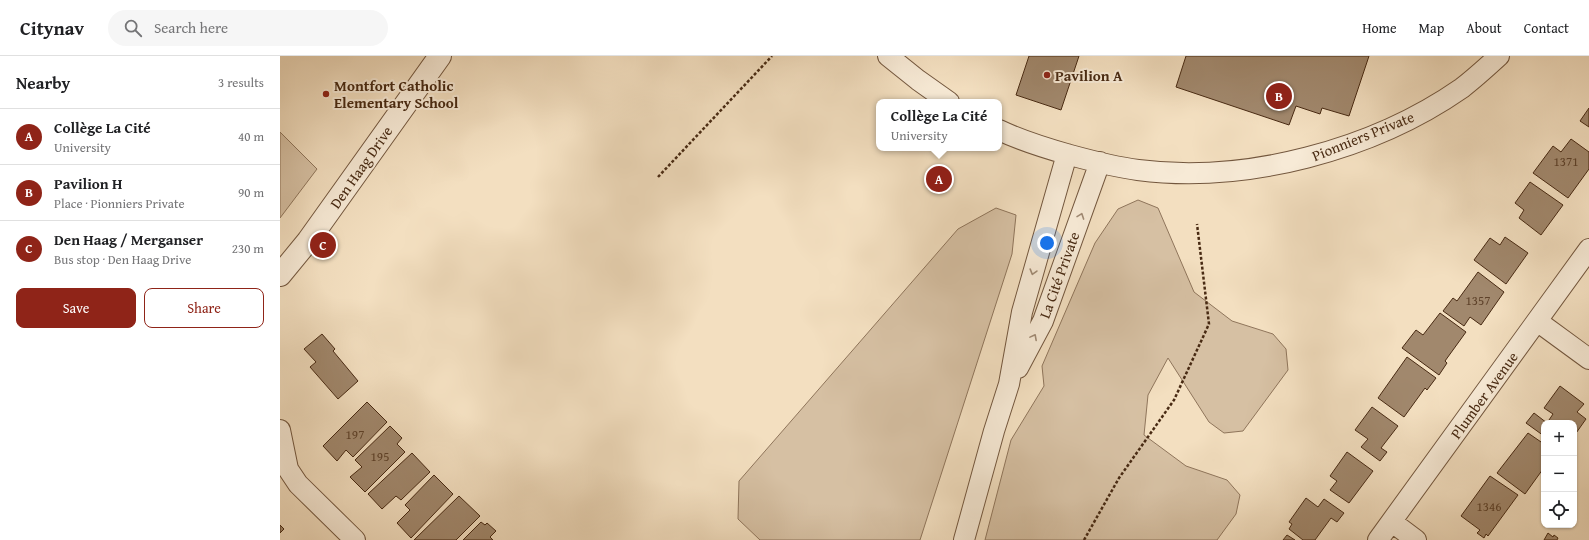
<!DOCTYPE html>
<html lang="en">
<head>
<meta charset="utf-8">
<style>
	:root { --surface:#fff; --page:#f6f6f6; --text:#202124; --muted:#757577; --line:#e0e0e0; --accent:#8f2418 }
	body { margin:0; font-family:"Gentium Book Plus",serif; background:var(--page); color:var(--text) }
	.controls { position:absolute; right:12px; bottom:12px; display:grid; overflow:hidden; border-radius:8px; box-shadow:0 1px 3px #0004 }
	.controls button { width:36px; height:36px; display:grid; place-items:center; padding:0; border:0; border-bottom:1px solid var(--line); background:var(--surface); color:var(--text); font:20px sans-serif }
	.you { position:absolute; left:767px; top:187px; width:14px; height:14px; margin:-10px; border:3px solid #fff; border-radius:50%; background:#1a73e8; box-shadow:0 0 0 6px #1a73e833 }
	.badge { display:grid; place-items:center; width:26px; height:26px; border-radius:50%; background:var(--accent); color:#fff; font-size:13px; font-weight:700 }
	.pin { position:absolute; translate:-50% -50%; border:2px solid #fff; box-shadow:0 1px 4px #0006 }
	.popup { position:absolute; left:596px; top:43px; width:126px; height:52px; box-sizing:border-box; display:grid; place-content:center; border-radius:8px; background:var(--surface); filter:drop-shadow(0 1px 3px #0005); font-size:13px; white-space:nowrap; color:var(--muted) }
	.popup b { font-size:15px; color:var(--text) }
	.popup::after { content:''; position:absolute; left:50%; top:100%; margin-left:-8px; border:8px solid transparent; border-top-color:var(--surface) }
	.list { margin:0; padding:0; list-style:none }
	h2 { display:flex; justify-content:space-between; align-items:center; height:52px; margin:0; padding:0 16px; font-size:17px }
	h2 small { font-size:13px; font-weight:400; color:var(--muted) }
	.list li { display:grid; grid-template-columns:26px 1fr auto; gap:12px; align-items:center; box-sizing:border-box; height:56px; padding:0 16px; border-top:1px solid var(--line) }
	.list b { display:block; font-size:15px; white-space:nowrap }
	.list p { margin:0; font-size:13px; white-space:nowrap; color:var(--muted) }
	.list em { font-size:13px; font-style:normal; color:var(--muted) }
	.actions { display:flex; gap:8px; padding:12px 16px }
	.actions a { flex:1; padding:9px 0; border:1px solid var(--accent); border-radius:8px; text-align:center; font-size:14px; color:var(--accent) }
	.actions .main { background:var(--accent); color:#fff }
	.icon { flex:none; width:22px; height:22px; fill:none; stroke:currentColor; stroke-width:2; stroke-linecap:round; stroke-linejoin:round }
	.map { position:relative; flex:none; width:1309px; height:484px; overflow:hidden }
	header { display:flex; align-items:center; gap:24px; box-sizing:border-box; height:56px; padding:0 20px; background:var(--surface); border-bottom:1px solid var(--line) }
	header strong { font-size:19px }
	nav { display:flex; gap:22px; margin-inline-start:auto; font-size:14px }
	.search { width:280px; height:36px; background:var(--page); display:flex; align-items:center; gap:10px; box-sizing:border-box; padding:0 14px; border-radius:22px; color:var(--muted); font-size:15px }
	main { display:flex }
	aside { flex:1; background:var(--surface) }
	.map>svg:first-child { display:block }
</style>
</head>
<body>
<header>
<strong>Citynav</strong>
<div class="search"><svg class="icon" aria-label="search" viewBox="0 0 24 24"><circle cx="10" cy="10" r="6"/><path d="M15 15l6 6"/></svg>Search here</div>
<nav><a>Home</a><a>Map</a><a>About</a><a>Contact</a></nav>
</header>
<main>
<aside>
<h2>Nearby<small>3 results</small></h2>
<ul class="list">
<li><span class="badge">A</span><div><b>Collège La Cité</b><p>University</p></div><em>40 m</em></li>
<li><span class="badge">B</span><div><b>Pavilion H</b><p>Place · Pionniers Private</p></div><em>90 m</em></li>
<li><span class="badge">C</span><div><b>Den Haag / Merganser</b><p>Bus stop · Den Haag Drive</p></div><em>230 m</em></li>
</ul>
<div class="actions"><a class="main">Save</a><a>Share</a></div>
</aside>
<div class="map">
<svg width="1309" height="484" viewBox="0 0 1309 484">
	<rect width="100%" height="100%" fill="#f3dfc0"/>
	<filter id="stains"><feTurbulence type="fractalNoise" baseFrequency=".005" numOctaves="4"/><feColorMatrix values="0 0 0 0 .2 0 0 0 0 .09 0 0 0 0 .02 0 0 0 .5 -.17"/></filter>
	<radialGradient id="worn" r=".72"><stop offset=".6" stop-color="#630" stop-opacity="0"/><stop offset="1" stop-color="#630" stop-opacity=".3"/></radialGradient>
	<!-- green -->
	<path fill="#d6c0a3" stroke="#8f755b" d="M0,76L37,113L0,162Z
		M858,144L878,152L914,236L952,265L993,278L1006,293L1008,314L963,375L944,377L929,366L888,302L868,339L864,379L906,410L947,424L960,439L956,458L937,484H705L731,384L764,330L762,310L815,187L838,153Z
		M716,152L736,159L732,198L640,484H480L458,463L459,425L678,173Z"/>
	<!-- building -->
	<path fill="#a1886d" stroke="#482a13" d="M749,0H799L781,54L736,39Z
		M906,0H1089L1069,60L1042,52L1040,58L1016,50L1009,69L896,31Z
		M1309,52V71L1300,65Z
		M1291,83L1309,96V113L1288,142L1253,117L1273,90L1281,96Z
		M1250,126L1283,149L1261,179L1239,162L1244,154L1235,147Z
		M1225,181L1248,197L1226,228L1194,204L1210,182L1220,189Z
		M1198,216L1224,236L1201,269L1190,261L1184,270L1163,255L1173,242L1177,245Z
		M1160,257L1186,276L1165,305L1167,307L1159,319L1122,292L1136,274L1143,279Z
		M42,278L55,293L53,295L78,325L58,343L30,311L36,306L24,293Z
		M1127,301L1156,322L1147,334L1145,332L1124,361L1098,342Z
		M1280,330L1304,348L1297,356L1306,363L1294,380V367H1264V380L1246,367L1254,357L1267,367L1273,358L1264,352Z
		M87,346L107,366L73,401L66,394L57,405L43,390Z
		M1092,351L1118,370L1101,392L1107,396L1100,405L1081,391L1088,383L1075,374Z
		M110,370L122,382L117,388L125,396L85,436L70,421L82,411L75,404Z
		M1248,377L1264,388V409L1262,412L1263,413L1245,438L1217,417Z
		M1067,396L1093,415L1069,447L1050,434L1057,425L1050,420Z
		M132,397L150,416L121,444L116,440L102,453L88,438Z
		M154,419L173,438L131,482L117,467L130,454L125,449Z
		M1210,420L1238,439L1208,480L1206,478L1204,482L1197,477L1200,474L1181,460Z
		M179,440L200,460L176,484H134Z
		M1026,442L1038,451L1044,443L1064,457L1057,466L1051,462L1035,484H1023L1009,473L1012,468L1009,466Z
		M201,466L205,469L207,467L216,475L210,481L213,484H183Z
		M0,469L4,473L0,477Z
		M1268,477L1273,481L1274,479L1278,482L1277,484H1264Z
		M1007,479L1015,484H1003Z"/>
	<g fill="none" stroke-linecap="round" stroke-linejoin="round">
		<defs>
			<path id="minor" d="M608,0L638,24L669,46
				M719,74C742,85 765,92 790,99C812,105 835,111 858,114C966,128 1093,94 1182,32C1195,22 1207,11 1219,0
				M1257,265L1309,303
				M738,312L763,265L820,106
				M0,374L8,413L18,428L75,484
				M1112,466L1136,484
				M684,484L714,375L729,328L742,256L787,98
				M1098,484L1309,193"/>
			<path id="tertiary" d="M0,219L28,185L160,0"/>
		</defs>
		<!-- minor casing -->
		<use href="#minor" stroke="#73573e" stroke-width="22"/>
		<!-- tertiary casing -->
		<use href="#tertiary" stroke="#73573e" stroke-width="24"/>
		<!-- path -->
		<path stroke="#482a13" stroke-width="2.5" stroke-dasharray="3 2" stroke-linecap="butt" d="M378,121L492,0
			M804,484L839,422L894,344L929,268L917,168"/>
		<!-- minor -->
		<use href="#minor" stroke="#f7ead6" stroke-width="20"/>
		<!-- tertiary -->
		<use href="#tertiary" stroke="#f7ead6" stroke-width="22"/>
	</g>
	<!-- one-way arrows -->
	<defs><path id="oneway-chevron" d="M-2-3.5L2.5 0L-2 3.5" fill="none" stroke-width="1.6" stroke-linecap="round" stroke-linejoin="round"/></defs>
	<g stroke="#a08a74">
		<use href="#oneway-chevron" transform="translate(801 160) rotate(-70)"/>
		<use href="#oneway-chevron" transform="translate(753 216) rotate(106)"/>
		<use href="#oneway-chevron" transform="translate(754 281) rotate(-62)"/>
	</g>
	<!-- markers -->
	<g fill="#8f2418" stroke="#f7ead6" stroke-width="1.5">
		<circle cx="767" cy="19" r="4"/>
		<circle cx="46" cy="38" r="4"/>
	</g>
	<g text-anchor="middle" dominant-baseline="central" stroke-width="4" stroke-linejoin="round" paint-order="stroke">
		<!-- number labels -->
		<g font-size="13" fill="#5e422a">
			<text x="1286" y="105">1371</text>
			<text x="1198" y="244">1357</text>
			<text x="75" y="378">197</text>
			<text x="100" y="400">195</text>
			<text x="1209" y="450">1346</text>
		</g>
		<!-- poi labels -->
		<g font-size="15" font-weight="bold" fill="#482a13" stroke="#f7ead6" text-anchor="start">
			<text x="775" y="19">Pavilion A</text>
			<text x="54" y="29">Montfort Catholic<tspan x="54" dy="17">Elementary School</tspan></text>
		</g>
		<!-- street labels -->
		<g font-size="15" fill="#482a13" stroke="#f7ead6">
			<text transform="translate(1083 80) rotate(-22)">Pionniers Private</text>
			<text transform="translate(81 111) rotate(-55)">Den Haag Drive</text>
			<text transform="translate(779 219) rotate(-70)">La Cité Private</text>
			<text transform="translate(1204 339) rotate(-54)">Plumber Avenue</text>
		</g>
	</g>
	<rect width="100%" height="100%" filter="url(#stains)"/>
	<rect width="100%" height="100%" fill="url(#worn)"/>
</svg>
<div class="controls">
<button>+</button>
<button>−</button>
<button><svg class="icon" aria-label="locate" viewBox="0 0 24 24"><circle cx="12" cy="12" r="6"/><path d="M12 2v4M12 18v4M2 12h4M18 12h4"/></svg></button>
</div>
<div class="you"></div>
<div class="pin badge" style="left:659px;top:123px">A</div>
<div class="popup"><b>Collège La Cité</b>University</div>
<div class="pin badge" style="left:999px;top:40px">B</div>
<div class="pin badge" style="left:43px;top:189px">C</div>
</div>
</main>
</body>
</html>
